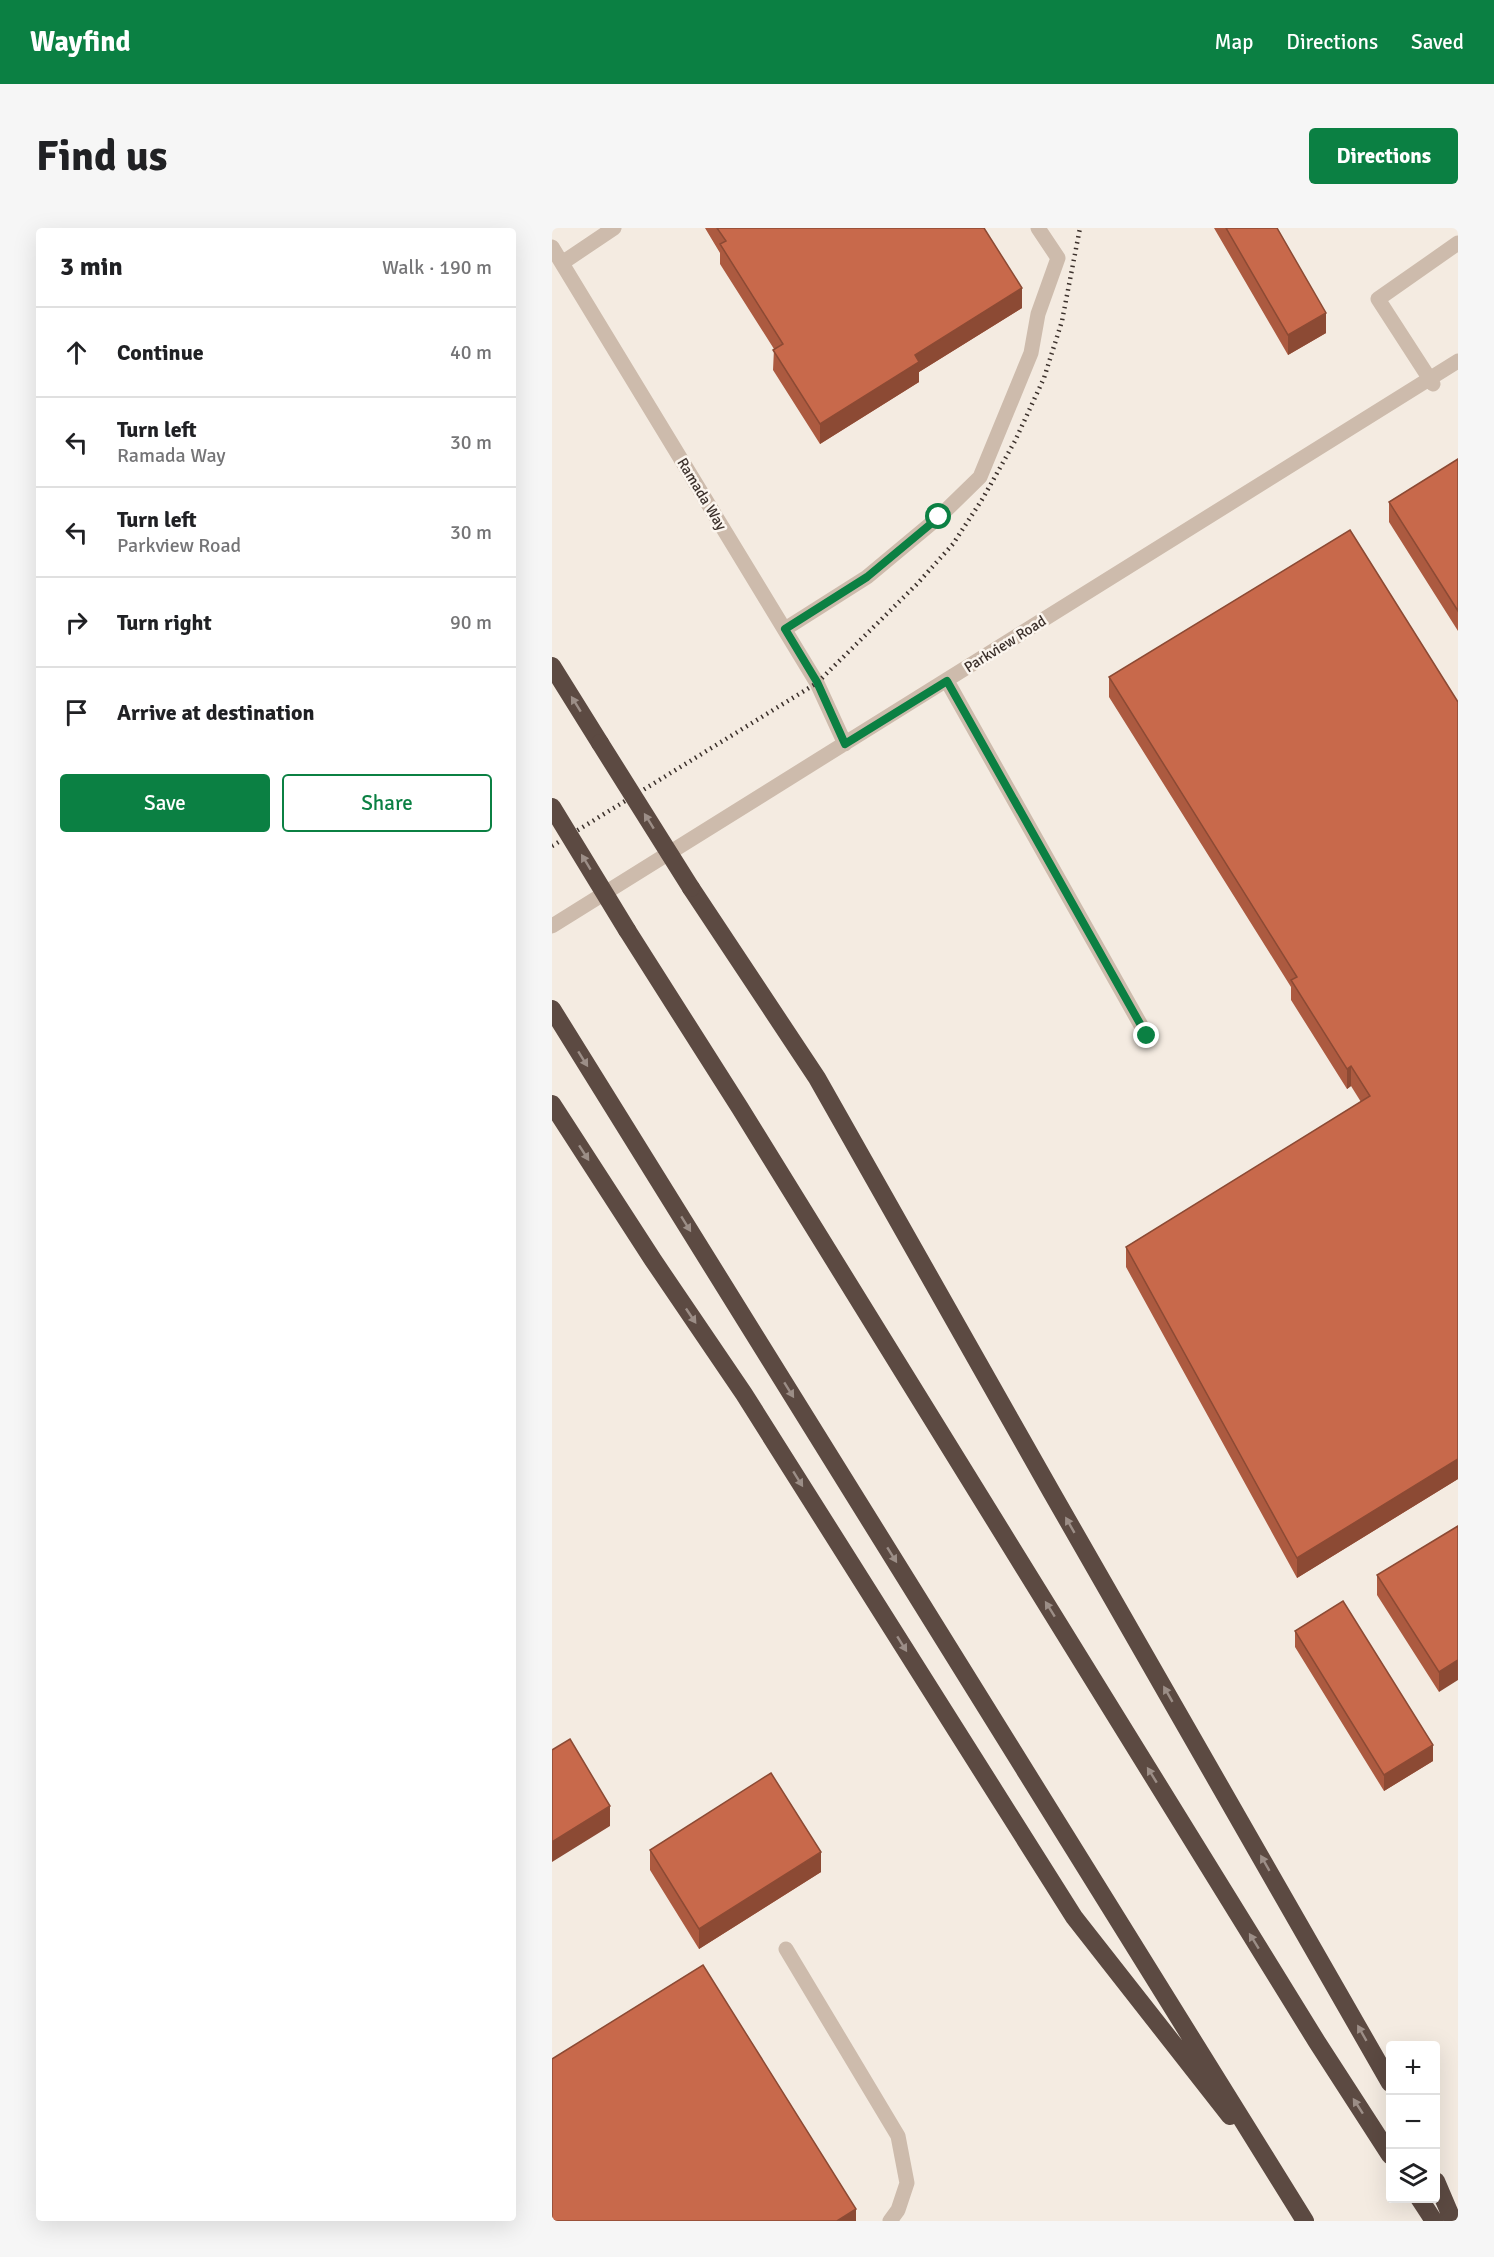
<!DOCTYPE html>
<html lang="en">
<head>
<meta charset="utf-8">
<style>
	:root { --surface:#fff; --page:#f6f6f6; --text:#202124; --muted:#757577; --line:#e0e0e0; --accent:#0b8043 }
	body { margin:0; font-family:Signika,sans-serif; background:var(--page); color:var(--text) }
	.controls { position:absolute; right:18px; bottom:18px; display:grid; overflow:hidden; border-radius:6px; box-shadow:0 6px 24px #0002 }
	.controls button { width:54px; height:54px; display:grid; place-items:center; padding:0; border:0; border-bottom:2px solid var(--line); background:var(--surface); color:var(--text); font:30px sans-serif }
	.stop { position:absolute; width:18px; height:18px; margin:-14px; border:4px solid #0b8043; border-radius:50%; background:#fff }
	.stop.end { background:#0b8043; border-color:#fff; box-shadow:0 2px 6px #0008 }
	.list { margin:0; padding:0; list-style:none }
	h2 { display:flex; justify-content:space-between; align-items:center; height:78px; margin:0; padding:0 24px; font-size:26px }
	h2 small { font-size:20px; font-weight:400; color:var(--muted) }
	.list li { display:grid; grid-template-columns:39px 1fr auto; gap:18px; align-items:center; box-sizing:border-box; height:90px; padding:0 24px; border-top:2px solid var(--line) }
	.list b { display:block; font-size:22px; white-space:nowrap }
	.list p { margin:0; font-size:20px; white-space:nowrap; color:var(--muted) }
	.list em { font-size:20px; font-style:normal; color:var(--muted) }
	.actions { display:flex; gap:12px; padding:18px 24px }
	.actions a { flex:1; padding:14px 0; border:2px solid var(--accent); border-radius:6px; text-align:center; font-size:21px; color:var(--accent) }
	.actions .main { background:var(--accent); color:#fff }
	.icon { flex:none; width:33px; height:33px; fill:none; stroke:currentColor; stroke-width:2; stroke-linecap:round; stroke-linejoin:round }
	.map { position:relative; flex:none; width:906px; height:1993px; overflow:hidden; border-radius:6px }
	header { display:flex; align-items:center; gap:36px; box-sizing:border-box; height:84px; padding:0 30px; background:var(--accent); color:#fff }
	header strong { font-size:28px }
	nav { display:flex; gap:33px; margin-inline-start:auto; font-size:21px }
	.intro { display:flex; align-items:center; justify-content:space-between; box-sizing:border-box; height:144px; padding:0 36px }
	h1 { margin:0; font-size:42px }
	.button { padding:15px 27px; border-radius:6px; background:var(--accent); color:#fff; font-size:21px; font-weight:700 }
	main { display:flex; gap:36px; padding:0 36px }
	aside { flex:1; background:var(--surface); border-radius:6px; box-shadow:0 6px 24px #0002 }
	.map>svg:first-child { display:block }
</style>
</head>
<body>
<header>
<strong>Wayfind</strong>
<nav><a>Map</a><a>Directions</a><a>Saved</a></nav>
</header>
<div class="intro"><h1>Find us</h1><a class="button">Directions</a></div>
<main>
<aside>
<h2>3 min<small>Walk · 190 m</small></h2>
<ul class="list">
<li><svg class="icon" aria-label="ahead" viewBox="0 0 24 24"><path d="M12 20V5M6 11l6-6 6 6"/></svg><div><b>Continue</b></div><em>40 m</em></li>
<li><svg class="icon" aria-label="left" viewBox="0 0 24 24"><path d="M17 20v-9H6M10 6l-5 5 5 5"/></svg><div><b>Turn left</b><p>Ramada Way</p></div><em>30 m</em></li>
<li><svg class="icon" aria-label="left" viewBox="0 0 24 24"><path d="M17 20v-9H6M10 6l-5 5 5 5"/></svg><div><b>Turn left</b><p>Parkview Road</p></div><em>30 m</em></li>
<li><svg class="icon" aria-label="right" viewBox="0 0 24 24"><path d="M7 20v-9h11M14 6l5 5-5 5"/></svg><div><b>Turn right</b></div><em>90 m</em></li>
<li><svg class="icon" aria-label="arrive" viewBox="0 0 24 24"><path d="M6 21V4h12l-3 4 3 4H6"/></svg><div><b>Arrive at destination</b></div></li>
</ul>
<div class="actions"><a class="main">Save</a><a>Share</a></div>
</aside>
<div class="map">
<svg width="906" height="1993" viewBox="0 0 906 1993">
	<rect width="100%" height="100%" fill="#f4ebe1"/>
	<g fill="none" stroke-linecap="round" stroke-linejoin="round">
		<!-- minor -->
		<path stroke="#cdbbac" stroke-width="15" d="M0,19L265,455L293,516
			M10,35L62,0
			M881,156L826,71L906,15
			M233,401L315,349L387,289L428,249L479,125L486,86L506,30L486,0
			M395,453L595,808
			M0,698L906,133
			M234,1721L346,1908L355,1955L346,1982L338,1993"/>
		<!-- highway -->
		<path stroke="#5c4a42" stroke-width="18" d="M0,438L48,515
			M139,660L265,850L500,1265L838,1855
			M75,702L188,880L765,1814L838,1927
			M0,781L753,1993
			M0,876L101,1032L192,1166L522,1689L678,1888
			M884,1953L901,1993
			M867,1970L882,1993"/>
		<!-- rail -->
		<path stroke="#3b302b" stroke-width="4.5" stroke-dasharray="1.5 4.5" stroke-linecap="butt" d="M0,618L265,455L365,356L401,316L431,270L463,213L492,150L510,93L528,0"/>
		<!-- highway-bridge -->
		<path stroke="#5c4a42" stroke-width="18" d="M48,515L139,660
			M0,579L75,702"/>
	</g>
	<!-- wall -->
	<path fill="#ac5a40" d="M153,0H432L470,80L367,144V154L268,216L221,142L222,121L168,36V25Z
		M662,0H725L774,105L736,127Z
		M906,231V403L837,294V274Z
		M557,449L906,474V1251L745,1350L574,1039V1019L809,874L799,858L795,861L739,772V759L557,469Z
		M906,1298L887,1464L825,1367V1347Z
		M743,1403L881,1533L832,1563L743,1419Z
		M98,1622L269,1644L147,1721L98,1642Z"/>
	<!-- shaded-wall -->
	<path fill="#8c4a34" d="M470,60V80L367,144V154L268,216V196L363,127Z
		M774,85V105L736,127V107Z
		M799,838V858L795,861V841Z
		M906,1231V1251L745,1350V1330Z
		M906,1432V1452L887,1464V1444Z
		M881,1517V1533L832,1563V1547Z
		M58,1578V1598L0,1634V1614Z
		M269,1624V1644L147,1721V1701Z
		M304,1981V1993H285Z"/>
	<!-- building -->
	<path fill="#c8694b" stroke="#8c4a34" stroke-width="1.5" d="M165,0H432L470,60L363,127L367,134L268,196L221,122L231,116L168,16L174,13Z
		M674,0H725L774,85L736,107Z
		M906,231V383L837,274Z
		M798,302L906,474V1231L745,1330L574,1019L818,868L799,838L795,841L739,752L745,749L557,449Z
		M906,1298V1432L887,1444L825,1347Z
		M791,1373L881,1517L832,1547L743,1403Z
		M18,1511L58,1578L0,1614V1522Z
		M219,1545L269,1624L147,1701L98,1622Z
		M151,1737L304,1981L285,1993H0V1831Z"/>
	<!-- one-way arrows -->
	<defs><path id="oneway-solid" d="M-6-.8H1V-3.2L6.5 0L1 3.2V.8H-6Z" transform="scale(1.5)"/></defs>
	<g fill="#9c8e87">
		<use href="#oneway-solid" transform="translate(24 476) rotate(-122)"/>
		<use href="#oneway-solid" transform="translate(97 593) rotate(-122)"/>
		<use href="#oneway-solid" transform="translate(34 634) rotate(-121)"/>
		<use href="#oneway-solid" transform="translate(31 831) rotate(58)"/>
		<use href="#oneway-solid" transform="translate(32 925) rotate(57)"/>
		<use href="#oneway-solid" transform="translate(134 996) rotate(58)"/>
		<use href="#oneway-solid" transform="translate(139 1088) rotate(56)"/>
		<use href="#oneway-solid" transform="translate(237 1162) rotate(58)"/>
		<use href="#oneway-solid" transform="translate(246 1251) rotate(58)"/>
		<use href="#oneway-solid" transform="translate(518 1297) rotate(-120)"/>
		<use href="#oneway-solid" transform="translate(340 1327) rotate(58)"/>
		<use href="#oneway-solid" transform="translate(498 1381) rotate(-122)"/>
		<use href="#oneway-solid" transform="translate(350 1416) rotate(58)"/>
		<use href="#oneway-solid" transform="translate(616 1466) rotate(-120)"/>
		<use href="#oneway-solid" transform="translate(600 1547) rotate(-122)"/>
		<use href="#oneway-solid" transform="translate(713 1635) rotate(-120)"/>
		<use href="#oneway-solid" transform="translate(702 1713) rotate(-122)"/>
		<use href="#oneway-solid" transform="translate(810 1805) rotate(-120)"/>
		<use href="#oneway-solid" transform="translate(806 1878) rotate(-123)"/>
	</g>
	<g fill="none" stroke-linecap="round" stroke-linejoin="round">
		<!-- route -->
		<path stroke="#0b8043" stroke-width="8" d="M387,289L315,349L233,401L265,454L293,516L395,453L595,808"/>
	</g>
	<g text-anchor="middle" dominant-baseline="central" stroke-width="5" stroke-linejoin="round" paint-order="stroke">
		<!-- street labels -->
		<g font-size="15" fill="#3b302b" stroke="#fbf5ee">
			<text transform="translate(150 266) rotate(59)">Ramada Way</text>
			<text transform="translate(453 416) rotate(-32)">Parkview Road</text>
		</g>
	</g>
</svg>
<div class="controls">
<button>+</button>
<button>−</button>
<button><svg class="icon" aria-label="layers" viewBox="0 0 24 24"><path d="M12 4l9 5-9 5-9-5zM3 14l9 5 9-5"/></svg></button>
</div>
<div class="stop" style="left:387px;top:289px"></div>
<div class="stop end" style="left:595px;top:808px"></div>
</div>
</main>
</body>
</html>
